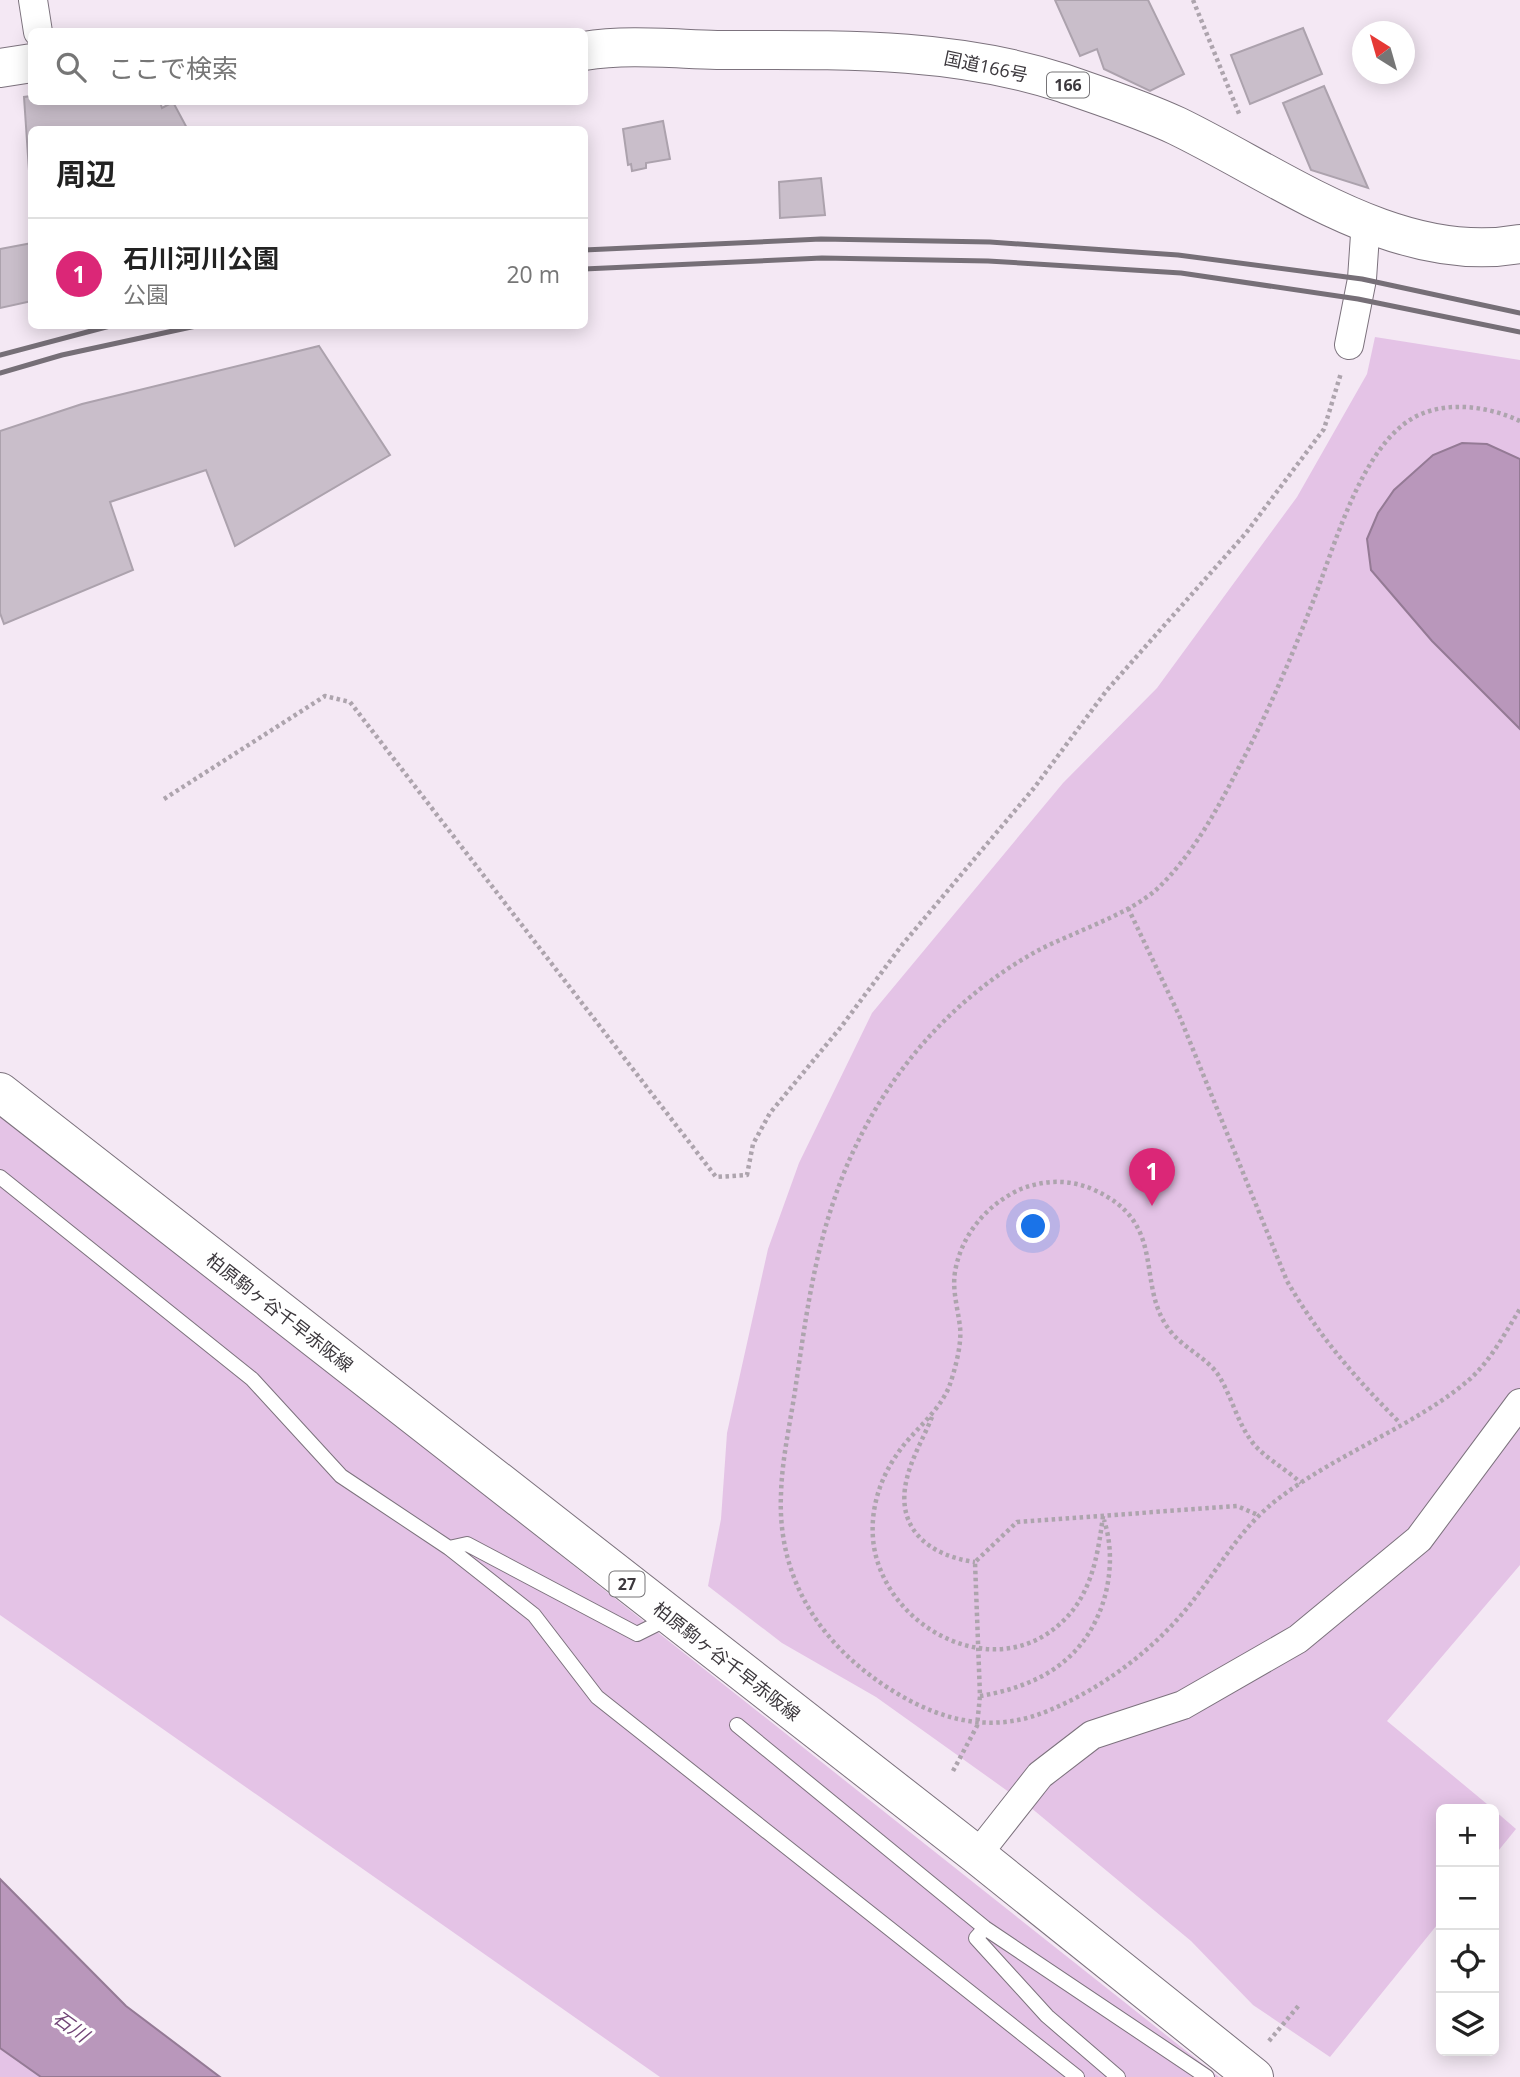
<!DOCTYPE html>
<html lang="ja">
<head>
<meta charset="utf-8">
<style>
	:root { --surface:#fff; --page:#f6f6f6; --text:#222; --muted:#767676; --line:#e0e0e0; --accent:#db2777 }
	body { margin:0; font-family:"Open Sans","Noto Sans JP",sans-serif; background:var(--page); color:var(--text) }
	.controls { position:absolute; right:21px; bottom:21px; display:grid; overflow:hidden; border-radius:10px; box-shadow:0 4px 18px #0003 }
	.controls button { width:63px; height:63px; display:grid; place-items:center; padding:0; border:0; border-bottom:2px solid var(--line); background:var(--surface); color:var(--text); font:35px sans-serif }
	.compass { position:absolute; left:1352px; top:21px; width:63px; height:63px; border-radius:50%; background:var(--surface); box-shadow:0 4px 18px #0003; rotate:323deg }
	.you { position:absolute; left:1034px; top:1227px; width:24px; height:24px; margin:-18px; border:5px solid #fff; border-radius:50%; background:#1a73e8; box-shadow:0 0 0 10px #1a73e833 }
	.badge { display:grid; place-items:center; width:46px; height:46px; border-radius:50%; background:var(--accent); color:#fff; font-size:23px; font-weight:700 }
	.pin { position:absolute; translate:-50% -58px; filter:drop-shadow(0 2px 4px #0008) }
	.pin::after { content:''; position:absolute; top:37px; width:24px; height:21px; background:inherit; clip-path:polygon(0 0,100% 0,50% 100%) }
	.list { margin:0; padding:0; list-style:none }
	h2 { display:flex; justify-content:space-between; align-items:center; height:91px; margin:0; padding:0 28px; font-size:30px }
	h2 small { font-size:23px; font-weight:400; color:var(--muted) }
	.list li { display:grid; grid-template-columns:46px 1fr auto; gap:21px; align-items:center; box-sizing:border-box; height:112px; padding:0 28px; border-top:2px solid var(--line) }
	.list b { display:block; font-size:26px; white-space:nowrap }
	.list p { margin:0; font-size:23px; white-space:nowrap; color:var(--muted) }
	.list em { font-size:23px; font-style:normal; color:var(--muted) }
	.icon { flex:none; width:38px; height:38px; fill:none; stroke:currentColor; stroke-width:2; stroke-linecap:round; stroke-linejoin:round }
	.map { position:relative; flex:none; width:1520px; height:2077px; overflow:hidden }
	.search { position:absolute; background:var(--surface); box-shadow:0 4px 18px #0003; left:28px; top:28px; width:560px; height:77px; display:flex; align-items:center; gap:18px; box-sizing:border-box; padding:0 24px; border-radius:10px; color:var(--muted); font-size:26px }
	.panel { position:absolute; background:var(--surface); box-shadow:0 4px 18px #0003; left:28px; top:126px; width:560px; height:203px; border-radius:10px }
	.map>svg:first-child { display:block }
</style>
</head>
<body>
<div class="map">
<svg width="1520" height="2077" viewBox="0 0 1520 2077">
	<rect width="100%" height="100%" fill="#f4e8f4"/>
	<!-- green -->
	<path fill="#e4c3e6" d="M1375,337L1520,360V1565L1387,1721L1493,1809H1441V1920L1330,2057L1253,2005L1191,1941L1030,1807L876,1697L782,1643L708,1586L721,1519L727,1433L768,1249L799,1163L872,1013L1063,783L1157,688L1297,497L1367,374Z
		M0,1111L1219,2077H660L0,1615Z
		M1494,1810L1516,1829L1494,1856Z
		M0,2015L87,2077H0Z"/>
	<!-- water -->
	<path fill="#b997bb" stroke="#947a95" stroke-width="2" d="M1462,443L1487,444L1520,459V729L1432,641L1371,570L1367,539L1378,513L1394,490L1433,455Z
		M0,1879L126,2006L220,2077H41L0,2048Z"/>
	<!-- building -->
	<path fill="#c9beca" stroke="#aca2ad" stroke-width="2" d="M1055,0H1148L1184,74L1150,91L1104,69L1097,49L1080,56Z
		M1303,28L1322,74L1250,104L1231,55Z
		M1324,86L1368,188L1311,170L1283,103Z
		M32,96V102H160L162,108L173,102L188,130H32V215L24,97Z
		M663,121L670,159L646,163V168L632,171L631,164L628,165L623,129Z
		M821,178L825,215L780,218L779,182Z
		M32,243V301L0,308V249Z
		M319,346L390,455L235,546L206,470L110,502L133,570L4,624L0,613V431L82,404Z"/>
	<g fill="none" stroke-linecap="round" stroke-linejoin="round">
		<defs>
			<path id="service" d="M0,1177L252,1379L341,1476L449,1548L534,1615L597,1697L1077,2077
				M449,1548L467,1544L637,1634L669,1618
				M737,1725L985,1928L1207,2077
				M985,1928L976,1938L1047,2016L1118,2077"/>
			<path id="minor" d="M33,0L38,32
				M1349,345L1362,279L1366,220
				M977,1855L1040,1775L1092,1735L1183,1705L1298,1639L1419,1539L1520,1403"/>
			<path id="primary" d="M0,1092L977,1855L1254,2077"/>
			<path id="trunk" d="M584,51C627,44 674,49 717,50C833,50 951,46 1063,83C1100,96 1141,109 1177,126C1282,177 1398,266 1520,244
				M0,68L32,63"/>
		</defs>
		<!-- service casing -->
		<use href="#service" stroke="#7c727d" stroke-width="16"/>
		<!-- minor casing -->
		<use href="#minor" stroke="#7c727d" stroke-width="30"/>
		<!-- primary casing -->
		<use href="#primary" stroke="#7c727d" stroke-width="40"/>
		<!-- trunk casing -->
		<use href="#trunk" stroke="#7c727d" stroke-width="40"/>
		<!-- path -->
		<path stroke="#ada4ad" stroke-width="4.5" stroke-dasharray="3.5 3.5" stroke-linecap="butt" d="M1193,0L1240,116
			M1520,421C1488,406 1445,400 1413,418C1361,448 1335,545 1314,599C1292,656 1268,713 1239,767C1217,810 1192,856 1157,889C1128,915 1073,932 1037,951C939,1005 867,1098 833,1203C813,1262 805,1323 796,1384C791,1420 782,1457 781,1494C777,1582 824,1650 898,1694C947,1723 997,1733 1050,1710C1105,1687 1159,1646 1195,1598C1223,1562 1243,1524 1282,1496C1339,1453 1418,1424 1470,1379C1491,1360 1505,1333 1520,1309
			M164,799L325,696L350,702L716,1177L747,1175L753,1144L770,1113L841,1027L902,945L1034,788L1107,690L1246,533L1324,429L1341,373
			M1128,908L1179,1015L1287,1281C1318,1335 1356,1379 1400,1423
			M932,1417C924,1437 912,1457 907,1478C894,1529 930,1556 975,1562
			M1103,1516C1098,1554 1092,1594 1062,1622C996,1685 888,1630 874,1547C868,1508 882,1470 908,1440C923,1423 940,1408 949,1387C955,1370 962,1344 960,1327C958,1309 952,1290 955,1272C961,1235 987,1204 1021,1189C1044,1180 1069,1179 1092,1189C1171,1223 1133,1285 1171,1332C1184,1348 1205,1357 1217,1373C1231,1394 1236,1419 1250,1439C1261,1456 1285,1468 1301,1483
			M980,1696C1011,1691 1044,1680 1068,1658C1105,1625 1119,1566 1104,1520
			M953,1771L977,1726L980,1696L975,1562L1017,1522L1237,1506L1258,1515
			M1269,2041L1300,2004"/>
		<!-- service -->
		<use href="#service" stroke="#fff" stroke-width="14"/>
		<!-- minor -->
		<use href="#minor" stroke="#fff" stroke-width="28"/>
		<!-- primary -->
		<use href="#primary" stroke="#fff" stroke-width="38"/>
		<!-- trunk -->
		<use href="#trunk" stroke="#fff" stroke-width="38"/>
		<!-- rail -->
		<path stroke="#766f77" stroke-width="5" d="M584,250L821,239L990,242L1178,255L1362,279L1520,313
			M584,269L822,258L988,261L1181,273L1358,299L1520,332
			M0,355L110,326
			M0,373L62,355L196,326"/>
	</g>
	<g text-anchor="middle" dominant-baseline="central" stroke-width="6" stroke-linejoin="round" paint-order="stroke">
		<!-- shield labels -->
		<g fill="#fff" stroke="#767477" stroke-width="2">
			<rect x="1047" y="72.5" width="42" height="25" rx="5"/>
			<rect x="609.5" y="1571.5" width="35" height="25" rx="5"/>
		</g>
		<g font-size="16" font-weight="bold" fill="#3c383d">
			<text x="1068" y="85">166</text>
			<text x="627" y="1584">27</text>
		</g>
		<!-- street labels -->
		<g font-size="18" fill="#3c383d" stroke="#fff">
			<text transform="translate(986 66) rotate(12)">国道166号</text>
			<text transform="translate(280 1312) rotate(38)">柏原駒ヶ谷千早赤阪線</text>
			<text transform="translate(727 1661) rotate(38)">柏原駒ヶ谷千早赤阪線</text>
		</g>
		<!-- water labels -->
		<g font-size="19" font-style="italic" fill="#714476" stroke="#fff">
			<text transform="translate(71 2026) rotate(36)">石川</text>
		</g>
	</g>
</svg>
<div class="controls">
<button>+</button>
<button>−</button>
<button><svg class="icon" aria-label="locate" viewBox="0 0 24 24"><circle cx="12" cy="12" r="6"/><path d="M12 2v4M12 18v4M2 12h4M18 12h4"/></svg></button>
<button><svg class="icon" aria-label="layers" viewBox="0 0 24 24"><path d="M12 4l9 5-9 5-9-5zM3 14l9 5 9-5"/></svg></button>
</div>
<svg class="compass" viewBox="-18 -18 36 36"><path d="M0-13l5 13h-10z" fill="#e53935"/><path d="M0 13l5-13h-10z" fill="#767676"/></svg>
<div class="you"></div>
<div class="pin badge" style="left:1152px;top:1206px">1</div>
<div class="search"><svg class="icon" aria-label="search" viewBox="0 0 24 24"><circle cx="10" cy="10" r="6"/><path d="M15 15l6 6"/></svg>ここで検索</div>
<section class="panel">
<h2>周辺<small></small></h2>
<ul class="list">
<li><span class="badge">1</span><div><b>石川河川公園</b><p>公園</p></div><em>20 m</em></li>
</ul>
</section>
</div>
</body>
</html>
